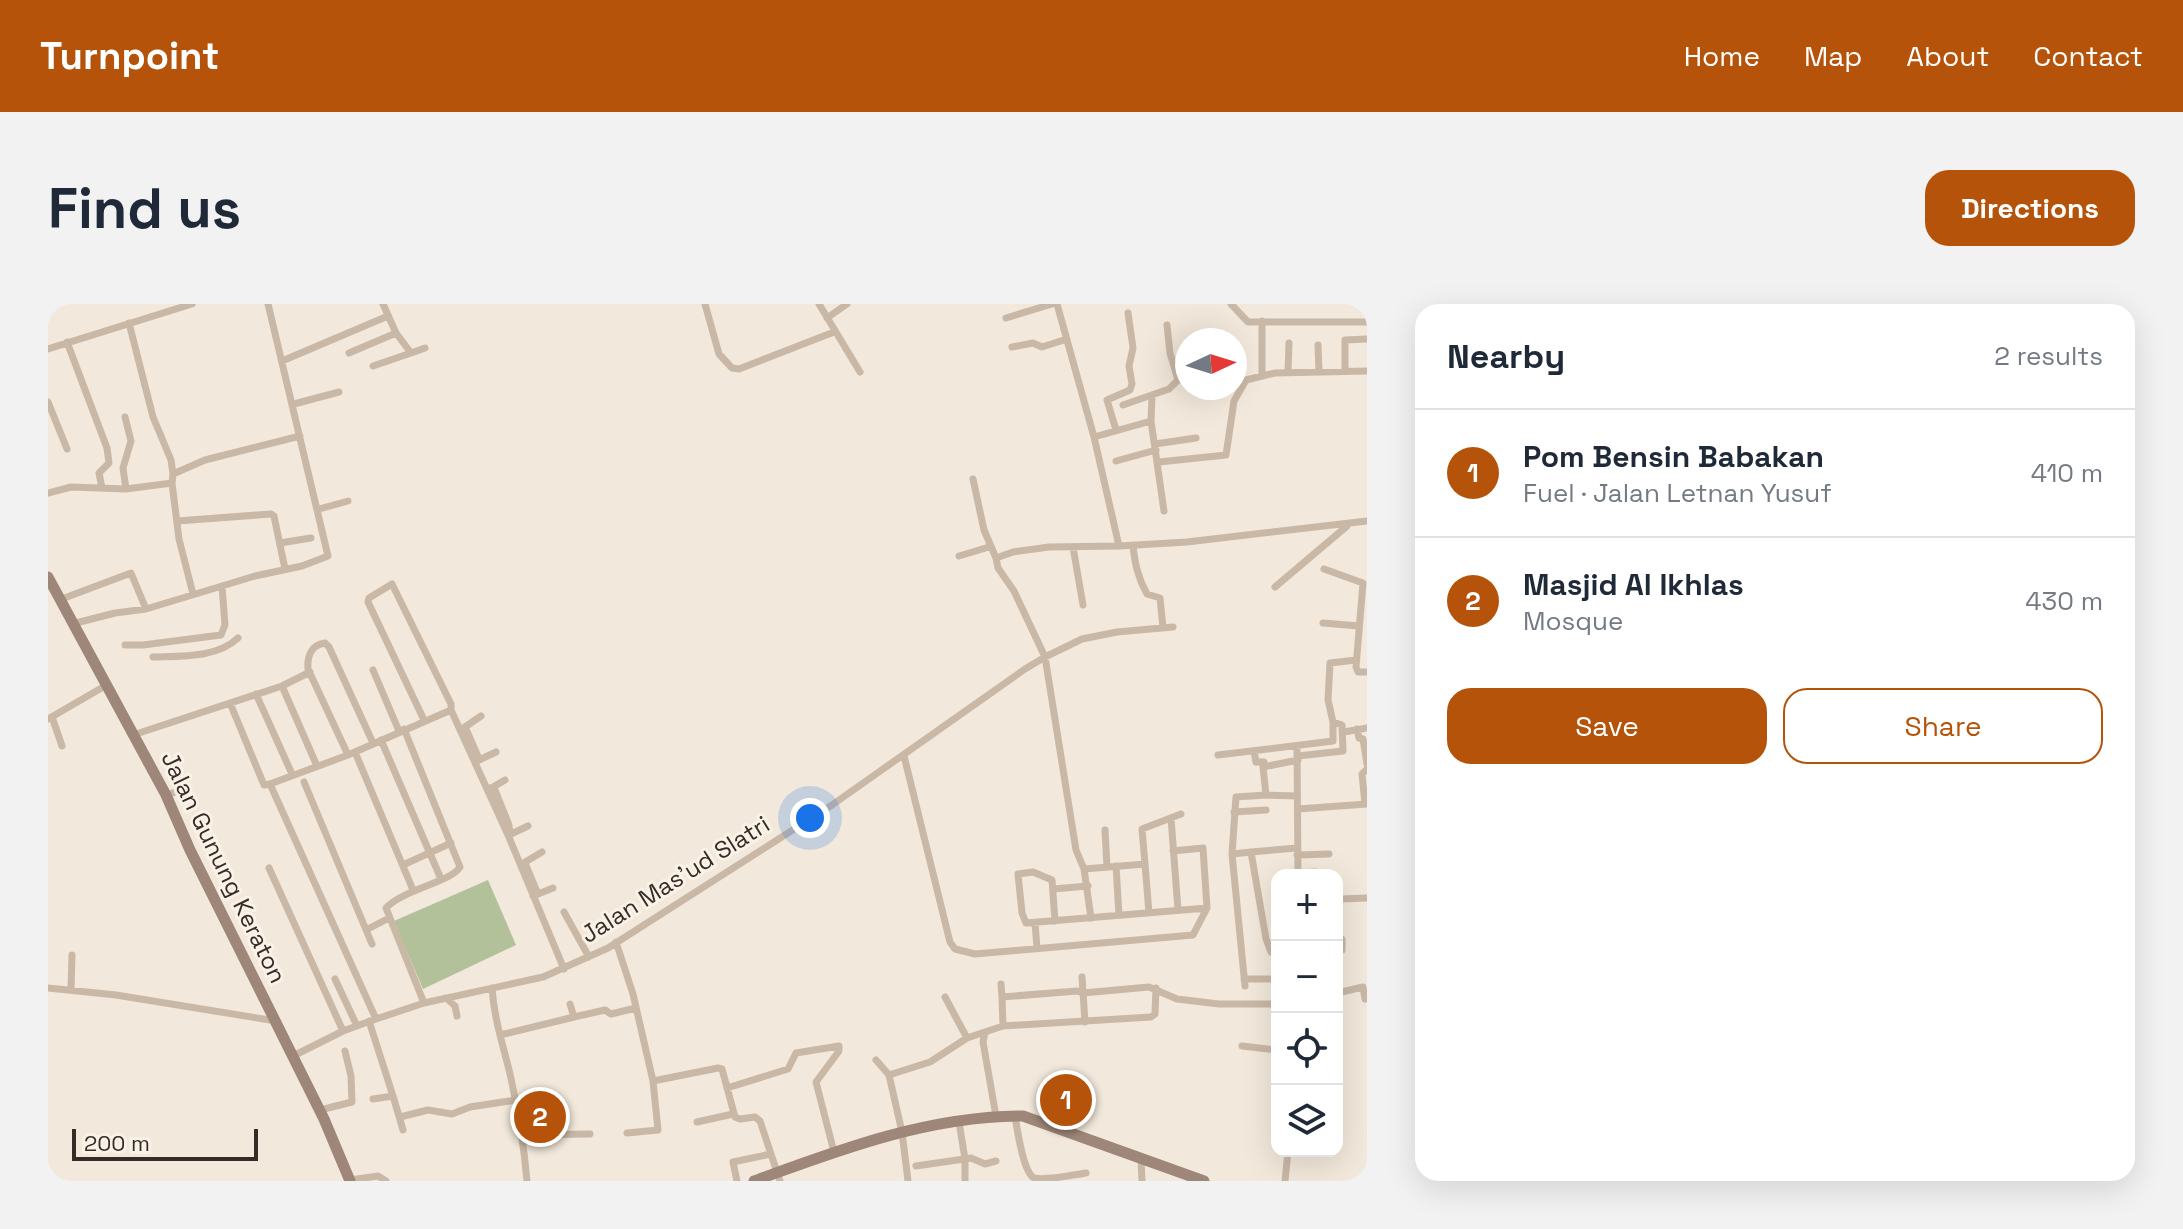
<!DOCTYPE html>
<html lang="en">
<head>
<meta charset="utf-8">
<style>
	:root { --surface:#fff; --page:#f2f2f3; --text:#1f2937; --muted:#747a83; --line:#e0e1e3; --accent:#b45309 }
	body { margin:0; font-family:"Space Grotesk",sans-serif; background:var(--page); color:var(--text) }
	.controls { position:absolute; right:24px; bottom:24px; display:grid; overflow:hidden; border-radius:16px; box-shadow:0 8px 32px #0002 }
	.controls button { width:72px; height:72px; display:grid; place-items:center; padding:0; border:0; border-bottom:2px solid var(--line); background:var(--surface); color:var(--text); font:40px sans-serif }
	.compass { position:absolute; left:1127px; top:24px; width:72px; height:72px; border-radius:50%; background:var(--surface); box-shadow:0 8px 32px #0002; rotate:86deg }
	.scale { position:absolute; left:24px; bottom:20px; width:186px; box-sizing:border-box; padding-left:8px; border:4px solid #362c27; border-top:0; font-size:22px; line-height:28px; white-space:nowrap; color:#362c27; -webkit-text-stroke:6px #faf2e7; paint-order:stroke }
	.you { position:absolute; left:762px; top:514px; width:28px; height:28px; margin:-20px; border:6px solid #fff; border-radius:50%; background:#1a73e8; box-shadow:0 0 0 12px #1a73e833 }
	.badge { display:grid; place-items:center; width:52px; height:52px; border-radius:50%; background:var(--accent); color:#fff; font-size:26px; font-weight:700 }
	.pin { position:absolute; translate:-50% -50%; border:4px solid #fff; box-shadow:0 2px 8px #0006 }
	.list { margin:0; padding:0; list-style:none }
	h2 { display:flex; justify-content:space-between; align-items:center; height:104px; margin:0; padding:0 32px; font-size:34px }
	h2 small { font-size:26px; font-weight:400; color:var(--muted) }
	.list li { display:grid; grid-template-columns:52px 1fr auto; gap:24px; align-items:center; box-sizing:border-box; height:128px; padding:0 32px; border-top:2px solid var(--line) }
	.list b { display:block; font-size:30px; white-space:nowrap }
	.list p { margin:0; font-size:26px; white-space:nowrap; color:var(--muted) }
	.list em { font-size:26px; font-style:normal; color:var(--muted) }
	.actions { display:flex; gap:16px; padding:24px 32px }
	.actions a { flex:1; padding:18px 0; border:2px solid var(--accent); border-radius:24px; text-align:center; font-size:28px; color:var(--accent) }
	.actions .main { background:var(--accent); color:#fff }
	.icon { flex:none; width:44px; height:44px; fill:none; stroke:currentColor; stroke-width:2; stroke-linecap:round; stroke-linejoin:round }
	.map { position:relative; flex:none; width:1319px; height:877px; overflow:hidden; border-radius:24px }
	header { display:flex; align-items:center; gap:48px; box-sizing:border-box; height:112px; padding:0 40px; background:var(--accent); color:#fff }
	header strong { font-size:38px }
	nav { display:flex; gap:44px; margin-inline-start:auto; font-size:28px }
	.intro { display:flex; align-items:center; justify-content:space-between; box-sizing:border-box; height:192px; padding:0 48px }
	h1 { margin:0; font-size:56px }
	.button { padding:20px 36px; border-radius:24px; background:var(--accent); color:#fff; font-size:28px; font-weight:700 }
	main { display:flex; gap:48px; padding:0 48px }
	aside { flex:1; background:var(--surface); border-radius:24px; box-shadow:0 8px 32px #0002 }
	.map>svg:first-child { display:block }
</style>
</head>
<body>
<header>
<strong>Turnpoint</strong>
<nav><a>Home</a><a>Map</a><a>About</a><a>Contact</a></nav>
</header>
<div class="intro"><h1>Find us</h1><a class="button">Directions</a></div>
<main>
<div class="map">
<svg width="1319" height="877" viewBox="0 0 1319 877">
	<rect width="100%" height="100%" fill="#f2e8db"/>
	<!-- green -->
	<path fill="#b3c19a" d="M440,576L468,641L375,685L346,617Z"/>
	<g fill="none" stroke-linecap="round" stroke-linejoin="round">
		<!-- street -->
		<path stroke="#cab8a6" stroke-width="7" d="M657,0L671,50L684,64L691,65L786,28
			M771,0L812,68
			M1009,0L1046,133L1071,242
			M1183,0L1200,18H1319
			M779,14L799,0
			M958,14L1004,0
			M1214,17V71
			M81,19L105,113L123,156L125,170
			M1119,21L1122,49L1130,76
			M19,38L59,144L61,159L51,169L54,184
			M1270,41L1271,68
			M964,43L985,39L994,43L1019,35
			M0,45L144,0
			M301,49L348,29L335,0
			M363,49L377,44
			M234,57L340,12
			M325,62L363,49L348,29
			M1297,67V36L1319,35
			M1240,68L1241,39
			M1149,84L1150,88
			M0,98L19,145
			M246,100L291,88
			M1075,101L1121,85L1130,76L1139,72
			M77,113L83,137L75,164L78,185
			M1103,117L1104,92
			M1068,126L1059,96L1082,86L1084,80L1081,62L1085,44L1080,9
			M1046,133L1103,117L1116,207
			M1107,140L1148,134
			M1068,157L1108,146
			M1111,158L1178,151L1186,97L1198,76L1227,69L1319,67
			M925,175L936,226L948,254
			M124,179L131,235L145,290
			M0,189L23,183L78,185L124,179L125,170L157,156L252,132
			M271,205L300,197
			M129,217L223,210L226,212L237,265
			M232,239L263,234
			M1085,242C1087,260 1090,274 1099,290L1112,294L1115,324
			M1025,243L1035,301
			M911,252L941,243
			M1276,265L1315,279L1308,363L1310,368H1319
			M1227,283L1299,222
			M11,296L83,269L98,305
			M1275,319L1311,322
			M24,320L67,309L98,305L207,272L254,262L280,252L220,0
			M77,341H95L173,331L177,321L174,282
			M105,353C134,352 169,354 190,334
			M325,366L351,427
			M234,382L269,462
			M208,390L244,470
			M182,399L216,481L222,480
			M403,406L460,531L516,665
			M4,413L14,442
			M0,415L57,382
			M417,423L433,412
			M356,425L412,563C403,578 354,586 338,604L376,699
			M1309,425L1311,434L1315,435L1319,460
			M413,426L417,423L418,425L431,455
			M1296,428L1319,424
			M85,431L234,382L262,368
			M333,436L393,575
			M1249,442L1250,571
			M1206,447L1208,458H1216V462
			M307,448L365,586
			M300,451L260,365C259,352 263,341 277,339L281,343L325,439
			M1170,451L1285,437V418L1280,396L1282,359L1308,356
			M856,452L902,638L907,645L927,650L1145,631L1159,604L1155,544L1125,547
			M1250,452L1295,447L1294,421L1285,418
			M429,457L448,448
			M256,478L324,640
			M445,483L457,476
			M439,485L445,483L447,486L461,521L462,531
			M118,491L140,484
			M1218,491L1215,463L1250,456
			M1317,500L1314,470L1319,465
			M1250,505L1319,500
			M1186,508L1218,506
			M1123,514L1130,606
			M1057,526L1059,563
			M463,530L480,522
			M1203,548L1249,544
			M1184,550L1203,548L1218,635L1223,648L1229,651
			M1249,551L1281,550
			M477,559L490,590L485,592
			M474,560L494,548
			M1097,560L1101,609
			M355,561L403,539
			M1068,562L1071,611
			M221,564L295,727
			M1036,565L1097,560L1094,525L1133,510
			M1250,569L1268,568L1270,571
			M1005,585L1040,582
			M490,590L505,584
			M1292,595L1319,594
			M516,608L541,653
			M1043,614L1036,565L1028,546L997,353L1034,335L1069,328L1125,323
			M1007,617L1004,576L985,568L970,570L974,609L978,619L1159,604
			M987,619L989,644
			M318,626L341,614
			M1289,633L1294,635V646
			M568,638L585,690L605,777L670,764L674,765L687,813L692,815L707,813L712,817L732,877
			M1034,673L1037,718
			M287,675L309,722
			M1196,675H1229
			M953,680L954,693
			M1197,682L1184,550L1188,493L1218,491L1249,492
			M0,684L68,691L228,717
			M444,684C446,714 455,741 462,770C470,806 476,841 479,877
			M23,686L24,651
			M1289,689L1315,683L1317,695
			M897,693L919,734
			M398,694L407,702L409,712
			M522,700L526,713L557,706L563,710L588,704
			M328,715L222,480L300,451L403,406V400L344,280L321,294L320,298L376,416
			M321,717L345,792L325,795
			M955,722L954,693L1029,687L1035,689L1101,683L1129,695L1171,700H1229
			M452,731L526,713
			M1194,742L1229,746
			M245,752L295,727L328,715L376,699L495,673L560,644L784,501L977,365L997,353L966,287L950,264L948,254L965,248L1001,243L1071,242L1139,238L1319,217
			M828,756L841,771L882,758L919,734L937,728
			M841,771L854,828L860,877
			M679,784L740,765L748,749L791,742V747L768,778L786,848
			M345,792L355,826
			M272,806L304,798L303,772L297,747
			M948,812L935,738L937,728L955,722L1103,713L1107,710L1108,684
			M967,812C969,824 975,868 986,874C998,877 1024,871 1038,869
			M352,813L380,806L404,810L422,803L468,796
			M649,818L685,810
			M911,818L917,855V877
			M579,829L610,826L605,777
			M474,831L542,830
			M1093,855L1094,877
			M868,862L923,854L937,860L948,857
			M302,876L330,872L338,877
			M689,877L685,858L723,850
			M1237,877L1240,847"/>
		<!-- secondary -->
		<path stroke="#9e8778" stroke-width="11" d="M0,273L118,491L142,546L276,815L302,877
			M706,877C793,845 881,812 975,812L1156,877"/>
	</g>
	<g text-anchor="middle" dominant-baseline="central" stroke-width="6" stroke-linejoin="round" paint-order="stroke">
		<!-- street labels -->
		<g font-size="24" fill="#362c27" stroke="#faf2e7">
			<text transform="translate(176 563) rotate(64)">Jalan Gunung Keraton</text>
			<text transform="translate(627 575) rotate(-32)">Jalan Mas'ud Slatri</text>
		</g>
	</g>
</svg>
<div class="controls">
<button>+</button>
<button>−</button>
<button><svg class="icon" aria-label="locate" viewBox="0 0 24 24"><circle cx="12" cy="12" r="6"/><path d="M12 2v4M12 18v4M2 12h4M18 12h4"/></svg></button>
<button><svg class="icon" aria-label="layers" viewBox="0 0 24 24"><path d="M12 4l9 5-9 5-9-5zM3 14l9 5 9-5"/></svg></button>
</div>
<svg class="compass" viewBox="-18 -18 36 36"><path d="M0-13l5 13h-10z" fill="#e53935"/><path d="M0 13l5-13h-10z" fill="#747a83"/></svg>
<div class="scale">200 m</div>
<div class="you"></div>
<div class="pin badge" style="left:1018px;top:796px">1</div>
<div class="pin badge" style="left:492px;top:813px">2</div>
</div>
<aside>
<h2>Nearby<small>2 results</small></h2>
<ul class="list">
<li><span class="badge">1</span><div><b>Pom Bensin Babakan</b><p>Fuel · Jalan Letnan Yusuf</p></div><em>410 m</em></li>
<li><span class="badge">2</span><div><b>Masjid Al Ikhlas</b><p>Mosque</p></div><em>430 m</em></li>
</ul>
<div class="actions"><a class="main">Save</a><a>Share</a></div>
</aside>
</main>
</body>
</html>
